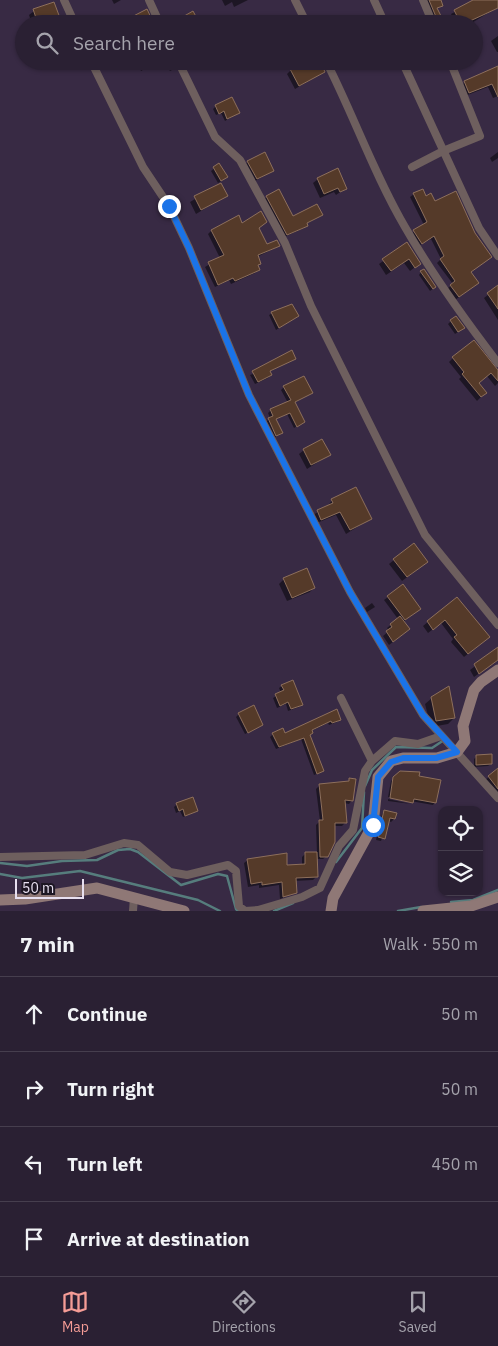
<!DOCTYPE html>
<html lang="en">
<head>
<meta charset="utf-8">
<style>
	:root { --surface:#2a2033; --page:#32283b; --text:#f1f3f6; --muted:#a5a3ac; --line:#463e4e; --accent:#f59c96 }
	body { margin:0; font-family:"IBM Plex Sans",sans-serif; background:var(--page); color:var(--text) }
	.controls { position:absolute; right:15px; bottom:15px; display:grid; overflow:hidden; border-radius:10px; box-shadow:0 1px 4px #0004 }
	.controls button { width:45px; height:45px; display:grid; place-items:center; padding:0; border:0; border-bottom:1px solid var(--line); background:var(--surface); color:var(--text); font:25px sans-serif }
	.scale { position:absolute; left:15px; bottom:12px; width:69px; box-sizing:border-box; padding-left:5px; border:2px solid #e7dff0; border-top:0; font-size:14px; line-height:18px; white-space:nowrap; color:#e7dff0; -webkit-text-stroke:4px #1c1622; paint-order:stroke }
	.stop { position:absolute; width:15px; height:15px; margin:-11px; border:4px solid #1a73e8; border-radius:50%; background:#fff }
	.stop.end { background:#1a73e8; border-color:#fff; box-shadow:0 1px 5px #0008 }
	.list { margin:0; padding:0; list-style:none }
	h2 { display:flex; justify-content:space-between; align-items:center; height:65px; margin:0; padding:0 20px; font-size:21px }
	h2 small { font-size:16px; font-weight:400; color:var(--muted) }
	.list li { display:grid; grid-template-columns:32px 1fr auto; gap:15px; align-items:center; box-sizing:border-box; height:75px; padding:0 20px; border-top:1px solid var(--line) }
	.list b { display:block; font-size:19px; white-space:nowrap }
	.list em { font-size:16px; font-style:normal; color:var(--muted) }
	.icon { flex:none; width:28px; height:28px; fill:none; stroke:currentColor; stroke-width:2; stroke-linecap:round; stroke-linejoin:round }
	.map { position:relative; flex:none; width:498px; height:911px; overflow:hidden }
	.search { position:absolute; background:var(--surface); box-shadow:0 1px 4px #0004; left:15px; right:15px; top:15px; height:55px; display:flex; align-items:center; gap:12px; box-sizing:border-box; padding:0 18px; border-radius:28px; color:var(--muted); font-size:19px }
	.sheet { height:365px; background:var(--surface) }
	nav { display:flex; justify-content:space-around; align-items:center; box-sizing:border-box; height:70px; border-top:1px solid var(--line); background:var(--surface); font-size:14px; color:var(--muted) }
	nav a { display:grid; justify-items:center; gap:2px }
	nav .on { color:var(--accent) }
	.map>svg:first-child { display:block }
</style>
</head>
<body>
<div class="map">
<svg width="498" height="911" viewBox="0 0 498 911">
	<rect width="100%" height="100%" fill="#382a44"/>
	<!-- shadow -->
	<path fill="#0007" d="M112,0H121L114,4Z
		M222,0H248L234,7L232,2L225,6Z
		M426,0H440L442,5L436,9L441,24H435Z
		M477,0H497L498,7L470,24H456L451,14Z
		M34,11L58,18L50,24H32L29,15Z
		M192,13L197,24H178L179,20Z
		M259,18L261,24H246Z
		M474,33L477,39L474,42Z
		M498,36V52H497L491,41Z
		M159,61L141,71L137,62V61Z
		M167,61H171L174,69L170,71L165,63Z
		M338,61H349L340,66Z
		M498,68V96L493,98L488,87L465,96L461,86L465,82Z
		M291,70L324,72L295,89L287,74Z
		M216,106L238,113L225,121L221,113L216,115L213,109Z
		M498,152V158L492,162L490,158Z
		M248,162L272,171L252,183L243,166Z
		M219,165L223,180L218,183L211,171Z
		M318,179L346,188L336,195L334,192L320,198L313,183Z
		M220,184L226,196L196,214L190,202Z
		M414,194L470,272L474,286L455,300L447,289L453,284L437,263L441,259L431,239L418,246L411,234L424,225L410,197Z
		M267,197L293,218L322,215L306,224L304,228L284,237L264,199Z
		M266,222L258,228L267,245L279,246L257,257L260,264L255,273L231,284L229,280L215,287L205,267L220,258L208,234L211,231L242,224Z
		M407,244L419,264L410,271L404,263L386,275L379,264Z
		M421,272L435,287L430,291L419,275Z
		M498,287V320L484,298Z
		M278,310L298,316L276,330L269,315Z
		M451,321L461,330L455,334L448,324Z
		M295,358L269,372L270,375L268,378L255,384L250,375Z
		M453,358L498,372V383L495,386L487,376L477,384L485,393L477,401L459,379L461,377L449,362Z
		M284,387L311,393L294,403L304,422L294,428L287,414L275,420L281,433L274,438L266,422L270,418L268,413L271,410L288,403L281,390Z
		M304,450L329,455L307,469L299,454Z
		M332,500L370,519L346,534L336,515L317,523L313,515L328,506Z
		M394,560L422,566L402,581L389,564Z
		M284,579L314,587L310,592L287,601L279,584Z
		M388,597L416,612L403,622L409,629L389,645L383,636L389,631L387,628L398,619L384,600Z
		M457,598L484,641L464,657L451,642L453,639L441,623L428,633L423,626Z
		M372,603L375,607L367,612L365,608Z
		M498,649V660L474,677L470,670Z
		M282,686L301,705L299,707L288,711L286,704L277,708L273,698L281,693L279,688Z
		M432,698L454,718L448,724L431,727L425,704Z
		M336,711L339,720L337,722L329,725L328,723L311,731L309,735L322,771L319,773L314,775L301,739L276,749L270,737L273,734H284Z
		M239,714L262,725L245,734L236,717Z
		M477,756L491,764L488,766L474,767V759Z
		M498,770V797L484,781Z
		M400,772L418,777L435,802L433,805L388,797L391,781Z
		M355,780L352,800L349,804L344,803L346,822L342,826H334L327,856L323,859H316V877L313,880L294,881L295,892L280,899L279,885L259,888V885L248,887L244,863L248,860L286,866H302V857L306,853H317L316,825L320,821L316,789L320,785Z
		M388,799L411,804L388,801Z
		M177,804L197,810L183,817L180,811L176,813L174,807Z
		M385,811L394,819L391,822L388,821L381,841L376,840L382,814Z"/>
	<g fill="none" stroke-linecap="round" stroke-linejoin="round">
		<!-- stream -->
		<path stroke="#567d7d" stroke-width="2.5" d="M365,786L372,770L396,747L432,748L444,740
			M336,862L362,828L364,792
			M0,863L27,866L62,861L97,860L118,850L130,849L138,852L181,885L218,874L227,876L236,909L238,911
			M0,874L22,878L80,871L198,900L220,911
			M451,902L473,900L498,890
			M274,911L293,903
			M398,911L421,907"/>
	</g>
	<!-- building -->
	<path fill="#553a29" stroke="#8d6f5c" d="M429,0H441L443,6L437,8L445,24H439Z
		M473,0H498V8L470,21L471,24H461L454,10Z
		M54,2L60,18L38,24L33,9Z
		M147,9L154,24H118Z
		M193,11L200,24H191L190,21L181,24L179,19Z
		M305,61H320L325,72L299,86L290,69Z
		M498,66V97L492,84L469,93L464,81Z
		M232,97L240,113L227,119L224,111L219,114L215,105Z
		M265,152L274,171L257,179L247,161Z
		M219,163L228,177L221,181L213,167Z
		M338,168L347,189L340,192L338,188L324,194L317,178Z
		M221,183L228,196L201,210L194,196Z
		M279,189L293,216L317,204L323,215L307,223L308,226L287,235L266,196Z
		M423,189L426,196L431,193L435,201L456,191L475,233L492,257L471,272L479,283L459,297L450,285L455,281L440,259L444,256L434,236L422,244L413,230L427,222L413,193Z
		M261,211L267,222L259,228L267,244L277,240L280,246L258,255L261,264L258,265L260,270L235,281L233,278L218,285L208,262L224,255L211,230L239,215L242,223Z
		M407,242L421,264L415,268L409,259L391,271L382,259Z
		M424,269L436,287L433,289L420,271Z
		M498,285V309L487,293Z
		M292,304L299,316L279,328L271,312Z
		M456,316L465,328L458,332L450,320Z
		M474,340L498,370V381L491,373L479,383L487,393L481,397L462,374L464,372L452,357Z
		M292,350L296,359L270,371L272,375L258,382L252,371Z
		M304,376L313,393L295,402L305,422L297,427L290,413L276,419L283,433L276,436L268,418L273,416L270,409L291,400L283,386Z
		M322,439L331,455L311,465L303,449Z
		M356,487L372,519L350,530L340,512L321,520L317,510L333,503L331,499Z
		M414,543L428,562L407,577L393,559Z
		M307,568L315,588L292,598L283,578Z
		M403,584L421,609L405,620L387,596Z
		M457,597L490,637L468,654L454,637L457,635L445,620L433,630L427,621Z
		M400,616L410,629L393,642L386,631L392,627L390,624Z
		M498,647V660L479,674L474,664Z
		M293,680L303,705L291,709L288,702L280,706L275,694L284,690L281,685Z
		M449,686L455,718L436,721L431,697Z
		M254,705L263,725L248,733L238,713Z
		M337,709L341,720L332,723L331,721L312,730L313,733L310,735L324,771L317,774L304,738L279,747L272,733L283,728L285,733Z
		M492,754V764L476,765V755Z
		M498,768V789L488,776Z
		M400,771L420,772L419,776L441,780L436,803L414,799L413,803L390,798L393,777Z
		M349,778L356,779L353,801L345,800L347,823H335V842L328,857H320L319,820H323L319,784L349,781Z
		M193,797L198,811L185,816L183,809L179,811L176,803Z
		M384,810L397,813L395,819L390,818L385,839L378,837Z
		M305,852H317L318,877L296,878L297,893L283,897L282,882L262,885V882L251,884L247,859L287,853V865L305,864Z"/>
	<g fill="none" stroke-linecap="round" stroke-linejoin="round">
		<!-- street -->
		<path stroke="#6e5f5e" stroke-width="8" d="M64,0L75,24
			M149,0L160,24
			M295,0L307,24
			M374,0L385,24
			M423,0L433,24
			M91,61L143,167L169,206L189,248L249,395L350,592L423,715L498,798
			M178,61L215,137L240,160L285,243L311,306L425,535L498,625
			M326,61C354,116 374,174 405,227C432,274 465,320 498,363
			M402,61L479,228L498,256
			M412,167L443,151L480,136L450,61
			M341,698L372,761
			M0,857L85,855L124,843L138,845L170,872L187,875L228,865L236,871L239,906L245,911L258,910L302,897L320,888L339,846L353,830L365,771L372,761L395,741L418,744L441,736
			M133,911L134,897"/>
		<!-- secondary -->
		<path stroke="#8f7876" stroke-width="11" d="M0,900L25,899L97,888L184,911
			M331,911L333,898L373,825L378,777L391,761L403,758H437L457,752L465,741L463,726L474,690L481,682L498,670
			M423,911L471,906L498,897"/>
	</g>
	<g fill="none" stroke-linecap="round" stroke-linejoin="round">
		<!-- route -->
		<path stroke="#1a73e8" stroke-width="6" d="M169,206L189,248L249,395L350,592L423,715L457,752L436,758H403L391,762L378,777L373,825"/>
	</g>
</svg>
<div class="controls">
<button><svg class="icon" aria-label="locate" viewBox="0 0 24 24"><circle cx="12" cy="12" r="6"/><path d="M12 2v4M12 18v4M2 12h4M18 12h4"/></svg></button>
<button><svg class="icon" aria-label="layers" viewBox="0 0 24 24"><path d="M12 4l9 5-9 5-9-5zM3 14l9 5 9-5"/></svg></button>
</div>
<div class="scale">50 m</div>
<div class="stop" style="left:373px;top:825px"></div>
<div class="stop end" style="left:169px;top:206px"></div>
<div class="search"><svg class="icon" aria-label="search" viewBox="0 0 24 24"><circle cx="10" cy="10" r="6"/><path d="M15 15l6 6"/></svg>Search here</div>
</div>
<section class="sheet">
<h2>7 min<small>Walk · 550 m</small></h2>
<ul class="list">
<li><svg class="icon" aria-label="ahead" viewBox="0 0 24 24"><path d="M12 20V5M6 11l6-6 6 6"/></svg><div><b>Continue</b></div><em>50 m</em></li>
<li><svg class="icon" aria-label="right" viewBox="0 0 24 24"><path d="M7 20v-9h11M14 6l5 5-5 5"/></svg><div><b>Turn right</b></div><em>50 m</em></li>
<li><svg class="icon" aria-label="left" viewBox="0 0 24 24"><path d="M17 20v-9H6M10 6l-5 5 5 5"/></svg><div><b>Turn left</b></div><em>450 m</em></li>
<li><svg class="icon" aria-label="arrive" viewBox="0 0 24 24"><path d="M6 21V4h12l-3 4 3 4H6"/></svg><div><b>Arrive at destination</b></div></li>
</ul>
</section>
<nav>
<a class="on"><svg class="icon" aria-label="map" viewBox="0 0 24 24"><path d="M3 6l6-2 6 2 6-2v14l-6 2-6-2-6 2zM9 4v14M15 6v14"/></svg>Map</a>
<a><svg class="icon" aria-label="directions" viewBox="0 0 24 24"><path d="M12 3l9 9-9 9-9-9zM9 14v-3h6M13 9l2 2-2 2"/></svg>Directions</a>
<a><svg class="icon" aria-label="saved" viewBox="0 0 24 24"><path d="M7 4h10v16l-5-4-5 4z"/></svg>Saved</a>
</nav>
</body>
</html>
